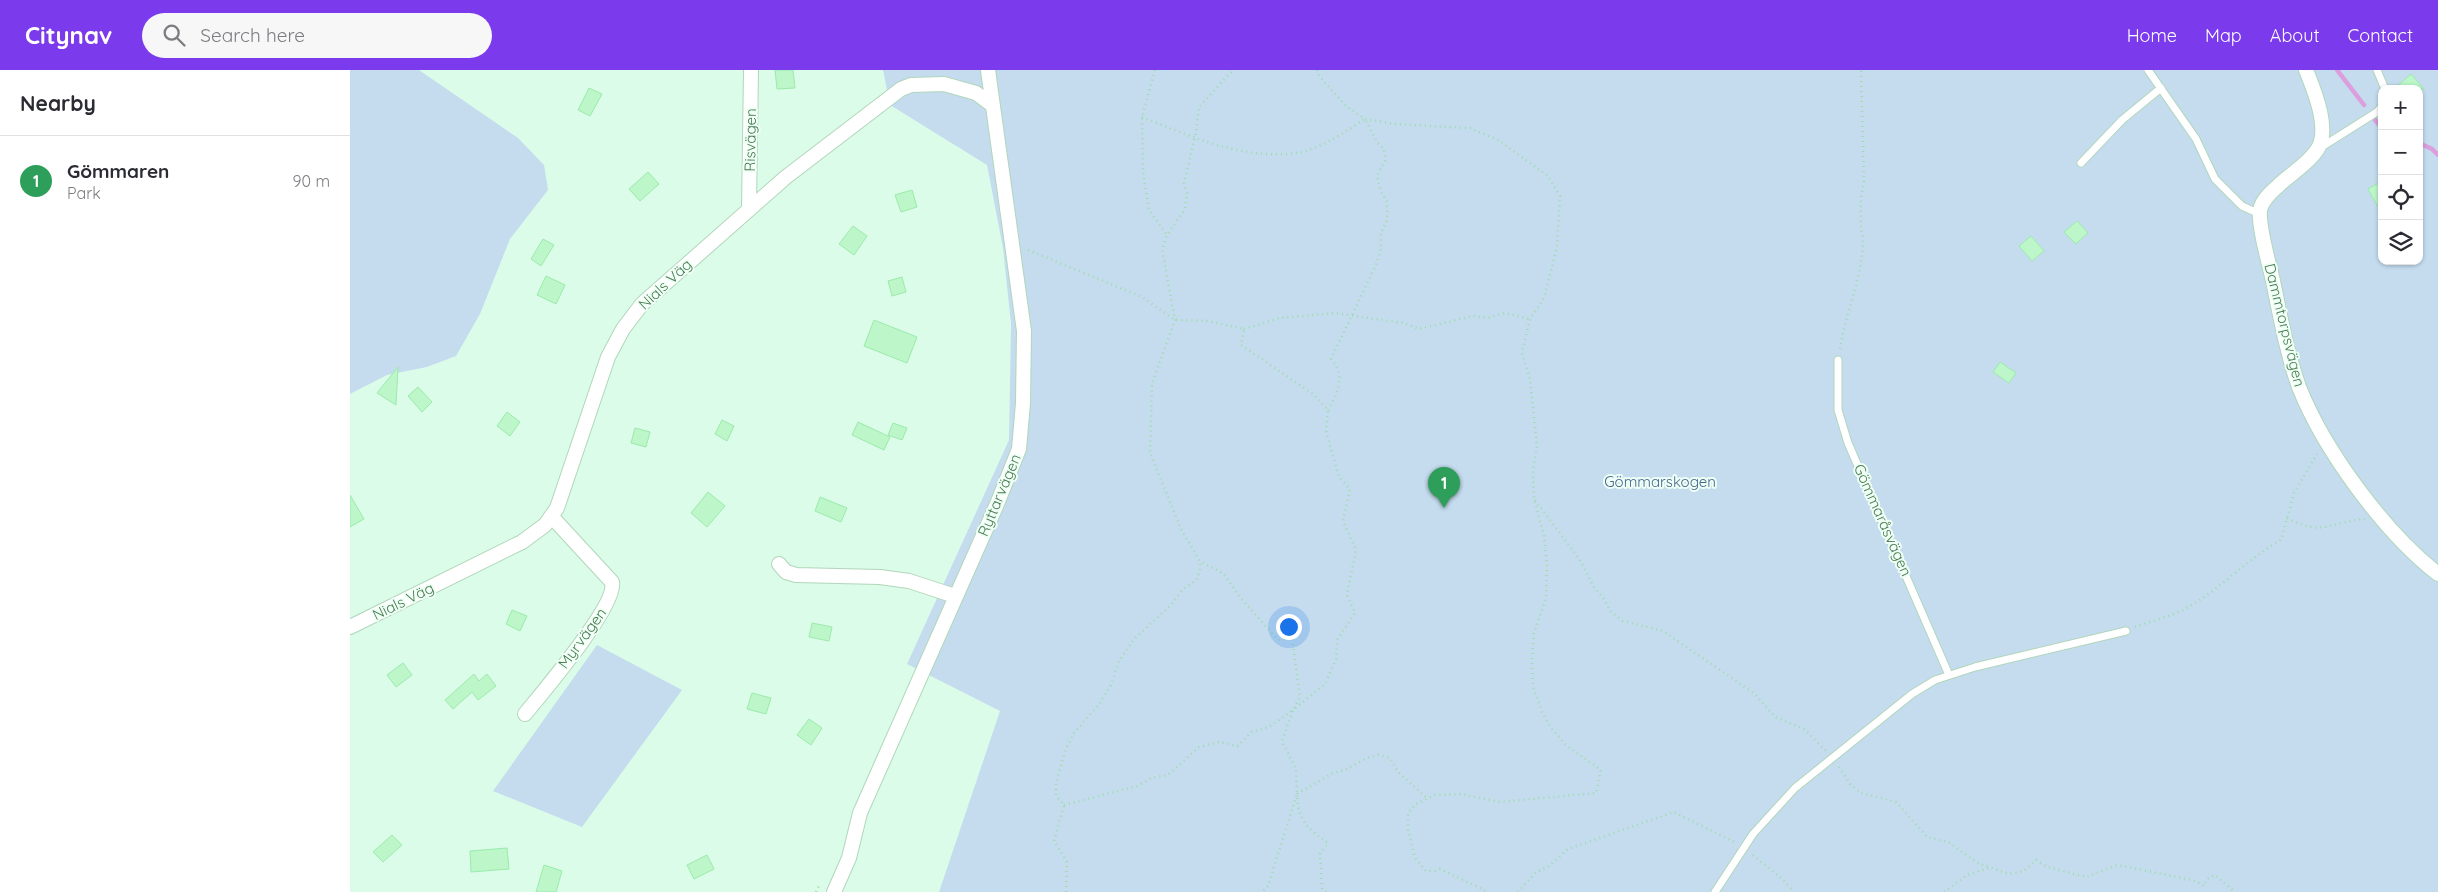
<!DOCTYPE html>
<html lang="en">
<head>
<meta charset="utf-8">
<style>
	:root { --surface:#fff; --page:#f7f7f7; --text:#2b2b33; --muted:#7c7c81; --line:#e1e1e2; --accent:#7c3aed }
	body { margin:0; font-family:Quicksand,sans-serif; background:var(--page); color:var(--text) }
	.controls { position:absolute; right:15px; top:15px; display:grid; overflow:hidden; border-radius:10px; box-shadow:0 1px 4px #0004 }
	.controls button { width:45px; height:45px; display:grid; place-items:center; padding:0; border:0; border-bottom:1px solid var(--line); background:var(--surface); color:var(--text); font:25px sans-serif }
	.you { position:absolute; left:938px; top:556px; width:18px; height:18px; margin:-12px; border:4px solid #fff; border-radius:50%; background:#1a73e8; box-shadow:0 0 0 8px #1a73e833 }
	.badge { display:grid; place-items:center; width:32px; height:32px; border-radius:50%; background:var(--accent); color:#fff; font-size:16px; font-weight:700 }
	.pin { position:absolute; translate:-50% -41px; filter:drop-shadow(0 1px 2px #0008) }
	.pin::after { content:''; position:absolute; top:26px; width:18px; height:15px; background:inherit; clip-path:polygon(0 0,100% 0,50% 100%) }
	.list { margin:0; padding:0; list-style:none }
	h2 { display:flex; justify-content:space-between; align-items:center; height:65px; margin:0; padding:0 20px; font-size:21px }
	h2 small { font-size:16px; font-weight:400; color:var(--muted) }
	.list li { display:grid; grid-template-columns:32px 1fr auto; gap:15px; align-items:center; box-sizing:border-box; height:90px; padding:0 20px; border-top:1px solid var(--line) }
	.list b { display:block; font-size:19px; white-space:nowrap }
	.list p { margin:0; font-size:16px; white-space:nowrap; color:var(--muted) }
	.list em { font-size:16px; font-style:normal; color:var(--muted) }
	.icon { flex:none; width:28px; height:28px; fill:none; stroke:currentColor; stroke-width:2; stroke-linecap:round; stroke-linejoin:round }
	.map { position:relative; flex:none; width:2088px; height:822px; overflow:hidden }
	header { display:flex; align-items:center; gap:30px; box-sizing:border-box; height:70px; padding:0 25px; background:var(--accent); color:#fff }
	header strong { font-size:24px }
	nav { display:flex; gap:28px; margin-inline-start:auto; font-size:18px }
	.search { width:350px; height:45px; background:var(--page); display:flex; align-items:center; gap:12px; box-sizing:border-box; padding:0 18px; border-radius:28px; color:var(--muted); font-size:19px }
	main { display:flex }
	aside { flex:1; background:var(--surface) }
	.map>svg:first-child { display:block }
</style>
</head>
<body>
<header>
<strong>Citynav</strong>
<div class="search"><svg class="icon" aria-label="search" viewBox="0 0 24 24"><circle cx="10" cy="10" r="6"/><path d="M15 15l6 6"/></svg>Search here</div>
<nav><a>Home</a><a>Map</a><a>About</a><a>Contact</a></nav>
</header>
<main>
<aside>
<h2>Nearby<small></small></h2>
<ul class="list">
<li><span class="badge" style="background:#2e9e5b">1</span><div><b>Gömmaren</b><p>Park</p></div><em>90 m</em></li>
</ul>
</aside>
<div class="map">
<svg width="2088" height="822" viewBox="0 0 2088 822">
	<rect width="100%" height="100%" fill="#e7fef1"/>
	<!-- residential -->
	<path fill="#dbfce8" d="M69,0H533L540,35L637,95L653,178L661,254L659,370L557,594L650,641L589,822H0V324L37,305L77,297L106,286L130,244L160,169L198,120L168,68Z"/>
	<!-- green -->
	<path fill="#c4dcee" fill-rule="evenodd" d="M0,0H69L168,68L194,95L198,120L160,169L130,244L106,286L77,297L37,305L0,324Z
		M533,0H2088V822H589L650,641L557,594L659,370L661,254L653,178L637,95L540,35ZM2032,19H2069V191H2032Z
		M247,575L332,620L232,757L143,721Z"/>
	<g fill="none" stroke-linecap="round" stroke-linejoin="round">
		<!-- stream -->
		<path stroke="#dc9edd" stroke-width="4.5" d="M1987,0L2014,35
			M2025,50L2032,58
			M2069,73L2082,79L2088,85"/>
	</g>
	<!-- building -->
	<path fill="#bcf6c9" stroke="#9bebab" d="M425,0H443L445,18L427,19Z
		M2061,4L2074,19H2044Z
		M239,18L252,24L240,46L228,40Z
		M298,102L309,114L290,131L279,119Z
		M2032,111V144L2018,119Z
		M562,120L567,137L551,142L545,125Z
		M1727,151L1738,163L1726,174L1714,162Z
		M503,156L517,166L504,185L489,174Z
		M1681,166L1694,181L1682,191L1669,176Z
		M193,169L204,175L191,196L181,189Z
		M196,206L215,215L206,234L187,225Z
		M552,207L556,222L542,226L538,211Z
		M524,250L567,267L557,293L514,276Z
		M1650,292L1666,303L1659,313L1643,302Z
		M48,297L46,335L27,323Z
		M68,317L82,332L72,342L58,326Z
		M157,342L170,352L160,366L147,356Z
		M372,350L384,356L377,371L365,364Z
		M508,352L540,367L534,380L502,365Z
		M543,353L557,358L552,370L538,365Z
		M285,358L300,362L296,377L281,373Z
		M358,422L375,436L357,457L341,443Z
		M0,425L14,449L0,457Z
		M470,427L497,438L491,452L465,441Z
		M162,540L177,546L170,561L156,554Z
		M462,553L482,557L479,571L459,567Z
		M53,593L62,605L46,617L37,605Z
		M124,604L129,611L137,604L146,616L128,630L122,622L103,639L95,630Z
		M402,623L421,628L416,644L397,639Z
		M459,649L472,658L461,675L447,665Z
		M42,765L52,775L33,792L23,782Z
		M157,778L159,799L121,802L120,781Z
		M357,785L364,799L344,809L337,795Z
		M194,795L212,801L206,822H186Z"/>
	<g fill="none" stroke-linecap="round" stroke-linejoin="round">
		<defs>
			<path id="lane" d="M1798,0L1846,69L1865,109L1892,136L1903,141L1910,140
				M2027,0L2035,19
				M1970,78L2027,42L2032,36
				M1731,93L1772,50L1811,18
				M1488,290V340L1498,373L1599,605
				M1365,822L1403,764L1445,718L1562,624L1585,610L1625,597L1776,561"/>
			<path id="street" d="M1956,0C1964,20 1981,60 1967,80C1958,94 1940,104 1928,116C1921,122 1912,130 1910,140C1908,156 1919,193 1923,211C1930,245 1937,284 1949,317C1974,380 2034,462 2088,504
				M399,139L401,0
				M429,494L436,502L446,505L530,507L559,511L605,526
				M0,557L172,472L195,455L207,438L258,287L273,259L292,234L436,107L551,19L561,15L594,14L626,23L642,35
				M175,644C192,623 268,534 262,512L202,447
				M484,822L499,788L510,743L647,434L669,379L673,333L674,261L638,0"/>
		</defs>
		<!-- lane casing -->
		<use href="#lane" stroke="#b1d6bb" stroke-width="9"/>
		<!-- street casing -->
		<use href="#street" stroke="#b1d6bb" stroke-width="16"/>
		<!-- path -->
		<path stroke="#9edcac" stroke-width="2.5" stroke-dasharray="1 4" stroke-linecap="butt" d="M805,0L792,47L793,102L799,140L817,165
			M967,0L969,6L996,36L1015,49L1044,54L1120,58L1148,70L1198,106L1210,126L1207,177L1194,228L1180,249L1172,283L1180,309L1187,375L1183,401L1184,429L1194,466L1197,496L1196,528L1184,563L1182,589L1183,617L1192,642L1201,658L1217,676L1251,700L1246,723L1150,732L1111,724L1085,725L1066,734L1058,743V760L1065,788L1076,801H1085L1090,799L1138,822
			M792,47C842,67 892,90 947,83C969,80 996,61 1015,49L1027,72L1034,79L1036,89L1027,105L1030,120L1037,132V150L1031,163V179L1025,197L981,289C996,306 988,323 978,340
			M678,180L792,227L825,250L858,251L894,259L891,275L963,324L978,340L976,361L989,407L1000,419L993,451L1006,480L997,525L1005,543L987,570L986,589L975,614L943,640L932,671L946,699L947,724L918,816L912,822
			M894,259L930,248L985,243L1053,253L1069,259L1123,246L1138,248L1155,243L1180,249
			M1490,279C1495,244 1512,208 1513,173C1513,166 1511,160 1511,154C1510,139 1511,125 1514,111L1511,0
			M1185,430L1230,490L1244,517L1254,529L1260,541L1273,551L1313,561L1405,624L1425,647L1454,659L1476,681
			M1937,448C1972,467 1980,452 2015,449
			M1785,557C1804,550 1824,546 1842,535C1873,516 1899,488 1931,470L1944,423L1967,384
			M1489,697L1500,714L1511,723L1546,732L1577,767L1598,772L1628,793L1659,804L1674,801L1686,790L1697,797L1736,807L1768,795L1846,811L1854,816L1857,809L1865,805L1885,822
			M714,735L788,716L801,708L818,705L849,677L869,672L888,676L901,662L919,657L943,640L950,627L942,568L928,570L889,526L874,504L850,491
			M1403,785L1431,808L1444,822
			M466,822L470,813
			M716,822L717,792L704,771L714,735L706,726V712L716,679L724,663L750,633L761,615L769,591L785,568L822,534L832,520L846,510L850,501V491L832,461L800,383L802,313L825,250L812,179L817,165L835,139L837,123L834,113L846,63L849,37L883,0
			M976,822L972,819L970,784L978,773C957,758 948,751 947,724L983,703L995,700L1017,688L1028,685L1040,688L1048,702L1077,728
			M1168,822L1186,802L1198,797L1218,779L1324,742L1384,772
			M1594,822L1617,805L1639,798"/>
		<!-- lane -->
		<use href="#lane" stroke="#fff" stroke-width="7"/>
		<!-- street -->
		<use href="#street" stroke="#fff" stroke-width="14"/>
	</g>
	<g text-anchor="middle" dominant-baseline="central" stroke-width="4" stroke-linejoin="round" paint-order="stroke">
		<!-- street labels -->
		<g font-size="15" fill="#487b51" stroke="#f0fff6">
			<text transform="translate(400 70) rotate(-89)">Risvägen</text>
			<text transform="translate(315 214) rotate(-43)">Nials Väg</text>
			<text transform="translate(1935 255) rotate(76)">Dammtorpsvägen</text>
			<text transform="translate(649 425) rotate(-67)">Ryttarvägen</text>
			<text transform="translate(1533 450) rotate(66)">Gömmaråsvägen</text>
			<text transform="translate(53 531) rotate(-26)">Nials Väg</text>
			<text transform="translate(232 568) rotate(-54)">Myrvägen</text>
		</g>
		<!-- park labels -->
		<g font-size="15" fill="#44678f" stroke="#f0fff6">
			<text x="1310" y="411">Gömmarskogen</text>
		</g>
	</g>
</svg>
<div class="controls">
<button>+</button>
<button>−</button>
<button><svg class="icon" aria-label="locate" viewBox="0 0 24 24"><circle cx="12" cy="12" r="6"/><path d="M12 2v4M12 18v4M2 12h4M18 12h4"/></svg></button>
<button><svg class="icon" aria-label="layers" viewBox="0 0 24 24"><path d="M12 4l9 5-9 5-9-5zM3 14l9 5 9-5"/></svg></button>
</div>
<div class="you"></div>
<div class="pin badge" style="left:1094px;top:438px;background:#2e9e5b">1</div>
</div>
</main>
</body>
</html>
